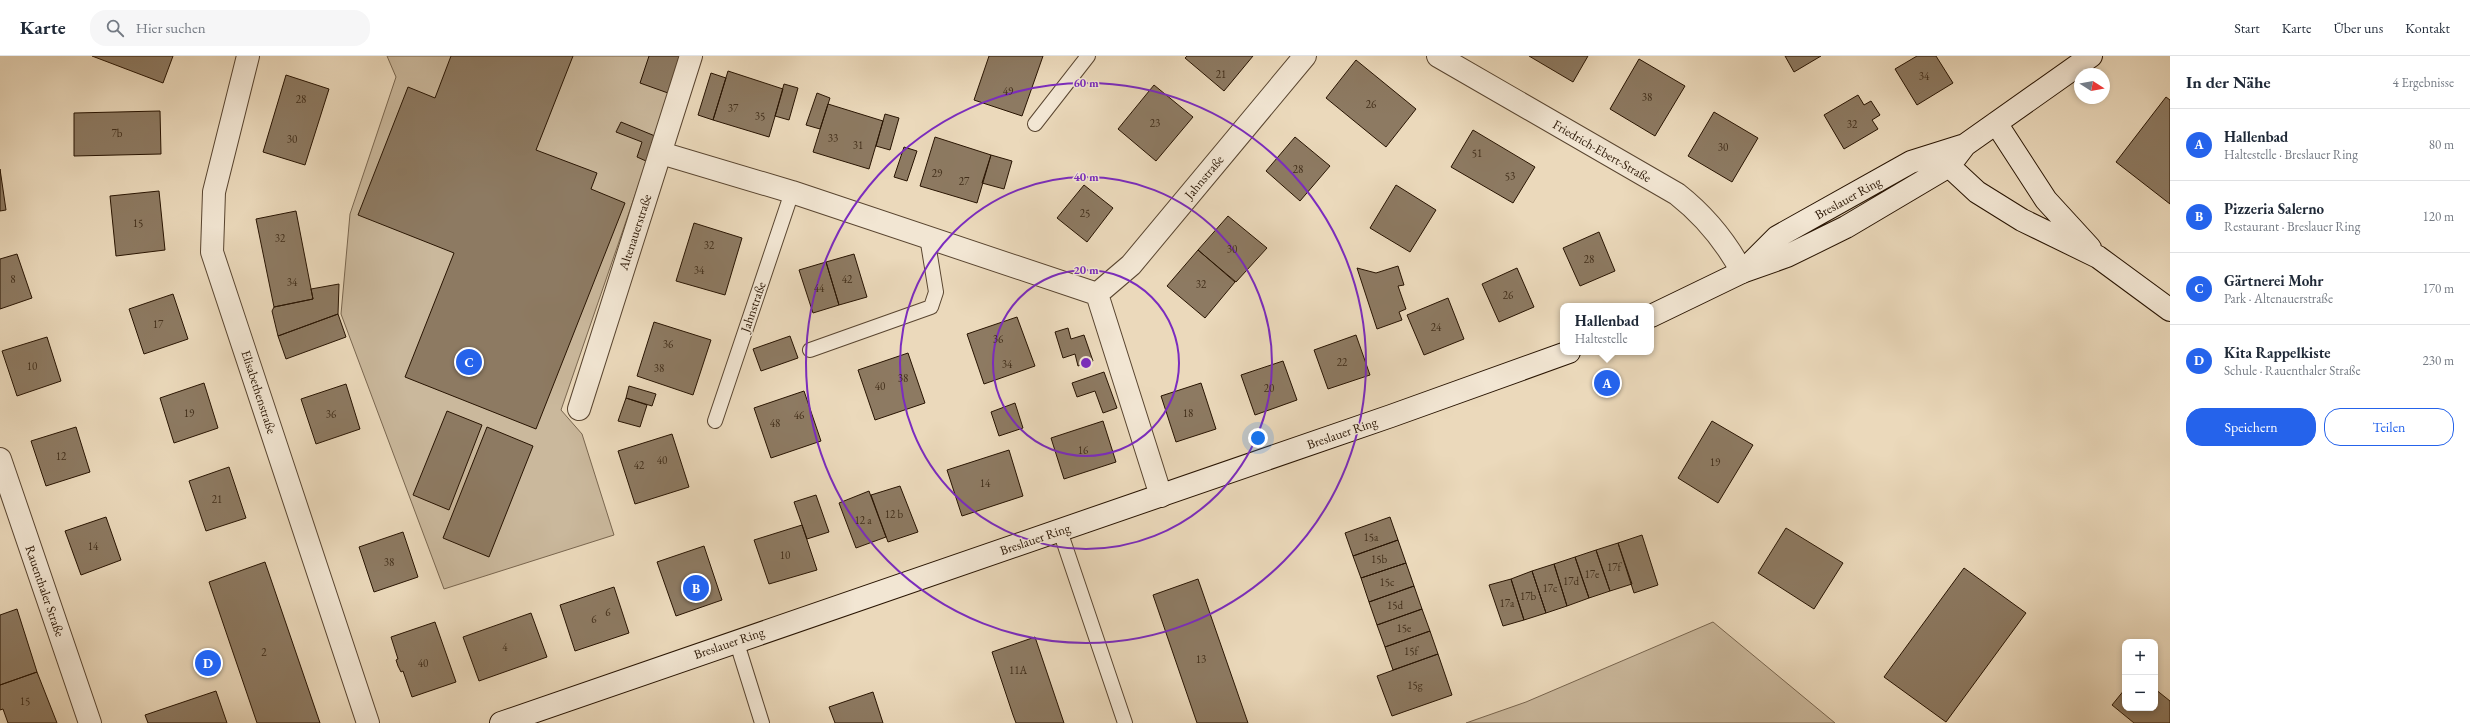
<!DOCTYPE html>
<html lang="de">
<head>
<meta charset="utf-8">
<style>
	:root { --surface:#fff; --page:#f6f6f7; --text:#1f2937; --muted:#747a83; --line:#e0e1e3; --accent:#2563eb }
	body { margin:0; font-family:"EB Garamond",serif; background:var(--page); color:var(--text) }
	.controls { position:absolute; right:12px; bottom:12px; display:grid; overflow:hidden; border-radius:8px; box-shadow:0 2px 6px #0003 }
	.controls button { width:36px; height:36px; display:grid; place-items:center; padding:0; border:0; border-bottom:1px solid var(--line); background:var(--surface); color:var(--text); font:20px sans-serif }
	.compass { position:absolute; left:2074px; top:12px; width:36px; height:36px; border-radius:50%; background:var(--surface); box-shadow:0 2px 6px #0003; rotate:101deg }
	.you { position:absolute; left:1258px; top:382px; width:14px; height:14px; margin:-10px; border:3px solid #fff; border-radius:50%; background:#1a73e8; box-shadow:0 0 0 6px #1a73e833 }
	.badge { display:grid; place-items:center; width:26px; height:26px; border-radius:50%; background:var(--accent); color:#fff; font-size:13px; font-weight:700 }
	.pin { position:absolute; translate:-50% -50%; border:2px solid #fff; box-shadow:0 1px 4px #0006 }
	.popup { position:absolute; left:1560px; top:247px; width:94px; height:52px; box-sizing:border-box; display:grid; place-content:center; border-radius:8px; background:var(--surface); filter:drop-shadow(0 1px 3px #0005); font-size:13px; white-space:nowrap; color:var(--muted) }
	.popup b { font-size:15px; color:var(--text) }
	.popup::after { content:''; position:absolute; left:50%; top:100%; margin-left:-8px; border:8px solid transparent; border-top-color:var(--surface) }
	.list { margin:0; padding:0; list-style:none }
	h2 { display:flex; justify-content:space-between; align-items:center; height:52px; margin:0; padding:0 16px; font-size:17px }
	h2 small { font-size:13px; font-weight:400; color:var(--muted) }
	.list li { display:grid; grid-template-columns:26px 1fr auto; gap:12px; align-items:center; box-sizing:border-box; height:72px; padding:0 16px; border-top:1px solid var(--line) }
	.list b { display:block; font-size:15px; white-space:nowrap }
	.list p { margin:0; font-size:13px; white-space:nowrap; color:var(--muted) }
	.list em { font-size:13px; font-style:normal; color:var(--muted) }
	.actions { display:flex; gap:8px; padding:12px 16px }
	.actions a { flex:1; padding:9px 0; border:1px solid var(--accent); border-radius:16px; text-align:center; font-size:14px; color:var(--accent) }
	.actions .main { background:var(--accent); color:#fff }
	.icon { flex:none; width:22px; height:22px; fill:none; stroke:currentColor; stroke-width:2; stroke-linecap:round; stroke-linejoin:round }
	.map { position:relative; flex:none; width:2170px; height:667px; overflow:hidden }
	header { display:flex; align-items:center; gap:24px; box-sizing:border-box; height:56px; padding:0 20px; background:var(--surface); border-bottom:1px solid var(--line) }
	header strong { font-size:19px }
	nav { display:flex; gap:22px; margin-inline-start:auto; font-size:14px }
	.search { width:280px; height:36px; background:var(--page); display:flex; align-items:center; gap:10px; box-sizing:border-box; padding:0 14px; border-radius:16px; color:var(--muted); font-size:15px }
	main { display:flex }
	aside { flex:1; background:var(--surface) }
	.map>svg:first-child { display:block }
</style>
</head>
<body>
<header>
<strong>Karte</strong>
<div class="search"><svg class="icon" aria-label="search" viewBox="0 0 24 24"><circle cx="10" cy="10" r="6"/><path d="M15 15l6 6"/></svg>Hier suchen</div>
<nav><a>Start</a><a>Karte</a><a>Über uns</a><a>Kontakt</a></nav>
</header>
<main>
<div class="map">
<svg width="2170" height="667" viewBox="0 0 2170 667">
	<rect width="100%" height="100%" fill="#ebd9bb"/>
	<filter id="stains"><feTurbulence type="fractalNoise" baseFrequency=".005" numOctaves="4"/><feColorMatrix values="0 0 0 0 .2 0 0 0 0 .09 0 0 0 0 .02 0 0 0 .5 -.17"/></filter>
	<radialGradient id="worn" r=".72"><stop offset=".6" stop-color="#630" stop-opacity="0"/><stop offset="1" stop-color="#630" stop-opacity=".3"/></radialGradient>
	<!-- green -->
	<path fill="#cab89c" stroke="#79664f" d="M387,0H683L561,354L582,378L614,479L444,533L341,258L350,158L396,21Z
		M1713,566L1835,667H1466L1526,646Z"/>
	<!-- building -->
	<path fill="#8d7a62" stroke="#281402" d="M92,0H173L163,27Z
		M451,0H573L536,94L597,117L591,133L625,147L536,373L405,321L454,197L358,159L408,31L435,42Z
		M649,0H681L668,37L640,27Z
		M989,0H1043L1022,60L974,44Z
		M1187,0H1253L1224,35L1185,2Z
		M1529,0H1588L1573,26Z
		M1785,0H1821L1794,16Z
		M1917,0H1936L1953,27L1917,49L1895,13Z
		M1639,3L1685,30L1655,80L1610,53Z
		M1356,4L1416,53L1386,91L1326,42Z
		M728,15L783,33L769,81L713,64Z
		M711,17L726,22L713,64L698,59Z
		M286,19L329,33L305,109L263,96Z
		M784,28L798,32L789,64L775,60Z
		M1154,29L1193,61L1156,105L1118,73Z
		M817,37L830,42L820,73L806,69Z
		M1858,39L1864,49L1871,45L1880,59L1872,64L1878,73L1844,93L1824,59Z
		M2166,41L2170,44V148L2116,106Z
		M828,48L883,65L869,113L813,96Z
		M160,55L161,98L74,100V57Z
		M1714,56L1758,82L1732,126L1688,100Z
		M885,58L899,62L890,94L876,90Z
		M621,66L655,80L646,105L637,101L642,86L616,76Z
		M1473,74L1535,111L1513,147L1451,111Z
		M935,81L991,99L977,147L920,130Z
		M1295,81L1330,110L1300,145L1266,115Z
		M904,91L917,95L907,125L894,121Z
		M991,99L1012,105L1004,133L982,127Z
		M0,113L6,154L0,155Z
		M1084,129L1113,152L1087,186L1057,162Z
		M1396,129L1436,154L1410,196L1370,172Z
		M159,135L165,194L116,200L110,140Z
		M296,155L313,243L274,251L256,163Z
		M1228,160L1267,192L1236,226L1198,194Z
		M694,167L742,182L725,239L676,225Z
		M1599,176L1615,215L1580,230L1563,192Z
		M1198,194L1235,226L1205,262L1167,230Z
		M17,198L32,242L0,253V203Z
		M854,198L867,241L839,249L826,206Z
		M826,206L839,249L813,257L799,214Z
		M1398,210L1404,229L1398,230L1406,253L1399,256L1402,264L1377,273L1357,212L1376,217Z
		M1517,212L1534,251L1499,266L1482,228Z
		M339,228L338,258L278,280L272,255L274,251L313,243L311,233Z
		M173,238L188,283L144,298L129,253Z
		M1448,242L1464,283L1424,299L1407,259Z
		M338,258L346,281L286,303L278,280Z
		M1017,261L1035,310L984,328L967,278Z
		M654,266L711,284L693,339L637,320Z
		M1068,272L1071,283L1084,279L1093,305L1078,310L1075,298L1063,302L1055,276Z
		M1356,279L1370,319L1328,333L1314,294Z
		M790,280L798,302L761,315L753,293Z
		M47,281L61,325L17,340L2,295Z
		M908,297L925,347L875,364L858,314Z
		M1283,305L1297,344L1255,359L1241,319Z
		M1104,316L1117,352L1103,357L1095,335L1077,341L1072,327Z
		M204,327L218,372L174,387L160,342Z
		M1201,327L1216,373L1176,386L1161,340Z
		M346,328L360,373L316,388L301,343Z
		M629,330L656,338L652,350L626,342Z
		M804,335L821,385L771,402L754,352Z
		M626,342L647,349L640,371L618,365Z
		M1015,347L1023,372L999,380L991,356Z
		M447,355L482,369L449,454L413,439Z
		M1103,365L1116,406L1064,423L1051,382Z
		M1712,365L1753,389L1718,447L1678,422Z
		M76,371L90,416L46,430L31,385Z
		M487,371L533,390L489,501L443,482Z
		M672,378L689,431L635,448L618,395Z
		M1009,394L1023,440L962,460L947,414Z
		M229,411L246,462L206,475L189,425Z
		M900,430L918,476L888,486L871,439Z
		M869,435L886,481L856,492L839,447Z
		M816,439L829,476L807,483L794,446Z
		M106,461L121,504L81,519L65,475Z
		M1390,461L1398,484L1353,500L1345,477Z
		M802,469L817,514L769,528L754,484Z
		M1786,472L1843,507L1814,553L1758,517Z
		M403,476L418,521L374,536L359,491Z
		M1642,479L1658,529L1634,537L1618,487Z
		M1398,484L1406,507L1361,522L1353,500Z
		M1618,487L1632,528L1610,535L1596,494Z
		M704,490L722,544L676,560L657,506Z
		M1596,494L1610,535L1589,542L1575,501Z
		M1575,501L1589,542L1567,550L1554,508Z
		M265,506L320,667H257L209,526Z
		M1406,507L1414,530L1369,546L1361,522Z
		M1554,508L1567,550L1546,557L1532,515Z
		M1964,512L2026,557L1946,666L1884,621Z
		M1532,515L1546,557L1524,564L1511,523Z
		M1198,523L1248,667H1197L1153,539Z
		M1511,523L1524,564L1503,570L1489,529Z
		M1414,530L1422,553L1377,569L1369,546Z
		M614,531L629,577L575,595L560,549Z
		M17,553L37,616L0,629V559Z
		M1422,553L1430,575L1385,591L1377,569Z
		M531,557L547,601L479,625L463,581Z
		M435,566L456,626L412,641L403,615L401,616L398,610L396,604L398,603L391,581Z
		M1430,575L1438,598L1393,614L1385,591Z
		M1035,581L1064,667H1016L1013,659L992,596Z
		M1438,598L1452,639L1392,660L1377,620Z
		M37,616L57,667H8L3,653L0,654V629Z
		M2125,633V652H2155V633L2170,645V667H2134L2112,649Z
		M216,635L227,667H148L145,659Z
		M873,636L883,667H835L829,651Z"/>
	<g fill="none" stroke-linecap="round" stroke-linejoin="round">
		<defs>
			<path id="lane" d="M1035,68L1088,0
				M810,294L931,251L936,236L927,181
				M715,365L792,136
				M1060,475L1125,667
				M736,584L762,667"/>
			<path id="street" d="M248,0L214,136L212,196L368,667
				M1438,0L1677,138C1705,160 1725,184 1742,216
				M661,97L792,136L1097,238L1131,209L1305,0
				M1097,238L1161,440
				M579,353L691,0
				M0,403L90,667"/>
			<path id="secondary" d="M1996,67L2046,144L2090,192
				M1949,110L1977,136L2022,164L2098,201L2170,254
				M1742,216L1777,181L1911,106L1965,89L2091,0
				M1651,260L1742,216L1787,200L1846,171L1949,110L1965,89
				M501,667L1391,360L1569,296"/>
		</defs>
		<!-- lane casing -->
		<use href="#lane" stroke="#594530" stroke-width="16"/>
		<!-- street casing -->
		<use href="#street" stroke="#594530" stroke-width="24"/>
		<!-- secondary casing -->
		<use href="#secondary" stroke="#281402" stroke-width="24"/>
		<!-- lane -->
		<use href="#lane" stroke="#f2e6d3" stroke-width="14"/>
		<!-- street -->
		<use href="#street" stroke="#f2e6d3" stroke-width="22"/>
		<!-- secondary -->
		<use href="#secondary" stroke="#f2e6d3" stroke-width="22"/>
	</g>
	<!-- distance rings -->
	<g fill="none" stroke="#7b2cbf" stroke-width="2">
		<circle cx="1086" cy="307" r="93"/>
		<circle cx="1086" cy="307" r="186"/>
		<circle cx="1086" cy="307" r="280"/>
	</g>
	<g text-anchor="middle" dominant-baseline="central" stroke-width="3" stroke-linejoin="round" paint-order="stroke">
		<!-- number labels -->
		<g font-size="11" fill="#412e1a">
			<text x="1221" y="18">21</text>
			<text x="1924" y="20">34</text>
			<text x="1008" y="35">49</text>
			<text x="1647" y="41">38</text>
			<text x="301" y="43">28</text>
			<text x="1371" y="48">26</text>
			<text x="733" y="52">37</text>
			<text x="760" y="60">35</text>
			<text x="1155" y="67">23</text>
			<text x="1852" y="68">32</text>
			<text x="117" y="77">7b</text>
			<text x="833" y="82">33</text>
			<text x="292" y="83">30</text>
			<text x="858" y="89">31</text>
			<text x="1723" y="91">30</text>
			<text x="1477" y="97">51</text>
			<text x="1298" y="113">28</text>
			<text x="937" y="117">29</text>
			<text x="1510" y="120">53</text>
			<text x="964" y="125">27</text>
			<text x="1085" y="157">25</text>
			<text x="138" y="167">15</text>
			<text x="280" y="182">32</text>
			<text x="709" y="189">32</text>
			<text x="1232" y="193">30</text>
			<text x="1589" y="203">28</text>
			<text x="699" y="214">34</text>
			<text x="13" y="223">8</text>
			<text x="847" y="223">42</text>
			<text x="292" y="226">34</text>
			<text x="1201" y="228">32</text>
			<text x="819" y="232">44</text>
			<text x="1508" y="239">26</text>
			<text x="158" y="268">17</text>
			<text x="1436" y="271">24</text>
			<text x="998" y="283">36</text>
			<text x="668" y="288">36</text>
			<text x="1342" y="306">22</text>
			<text x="1007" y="308">34</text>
			<text x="32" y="310">10</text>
			<text x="659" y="312">38</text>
			<text x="903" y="322">38</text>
			<text x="880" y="330">40</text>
			<text x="1269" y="332">20</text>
			<text x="189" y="357">19</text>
			<text x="1188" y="357">18</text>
			<text x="331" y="358">36</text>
			<text x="799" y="359">46</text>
			<text x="775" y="367">48</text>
			<text x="1083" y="394">16</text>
			<text x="61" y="400">12</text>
			<text x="662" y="404">40</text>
			<text x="1715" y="406">19</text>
			<text x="639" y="409">42</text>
			<text x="985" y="427">14</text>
			<text x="217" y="443">21</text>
			<text x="894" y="458">12 b</text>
			<text x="863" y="464">12 a</text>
			<text x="1371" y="481">15a</text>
			<text x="93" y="490">14</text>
			<text x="785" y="499">10</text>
			<text x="1379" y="503">15b</text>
			<text x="389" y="506">38</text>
			<text x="1614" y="511">17f</text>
			<text x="1592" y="518">17e</text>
			<text x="1571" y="525">17d</text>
			<text x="1387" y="526">15c</text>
			<text x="1550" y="532">17c</text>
			<text x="1528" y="540">17b</text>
			<text x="1507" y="547">17a</text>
			<text x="1395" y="549">15d</text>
			<text x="608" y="556">6</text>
			<text x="594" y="563">6</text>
			<text x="1404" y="572">15e</text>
			<text x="505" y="591">4</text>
			<text x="1411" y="595">15f</text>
			<text x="264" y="596">2</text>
			<text x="1201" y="603">13</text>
			<text x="423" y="607">40</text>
			<text x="1018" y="614">11A</text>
			<text x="1415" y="629">15g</text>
			<text x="25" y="645">15</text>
		</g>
		<!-- street labels -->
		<g font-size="13" fill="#281402" stroke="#f2e6d3">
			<text transform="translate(1602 95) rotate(30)">Friedrich-Ebert-Straße</text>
			<text transform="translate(1204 121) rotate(-50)">Jahnstraße</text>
			<text transform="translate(1848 142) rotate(-29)">Breslauer Ring</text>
			<text transform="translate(635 176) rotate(-72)">Altenauerstraße</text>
			<text transform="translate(753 251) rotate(-71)">Jahnstraße</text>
			<text transform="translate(259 336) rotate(72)">Elisabethenstraße</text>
			<text transform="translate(1342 377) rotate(-19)">Breslauer Ring</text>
			<text transform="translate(1035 483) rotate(-19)">Breslauer Ring</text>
			<text transform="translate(45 535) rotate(71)">Rauenthaler Straße</text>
			<text transform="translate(729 587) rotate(-19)">Breslauer Ring</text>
		</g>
	</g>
	<circle cx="1086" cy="307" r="6" fill="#7b2cbf" stroke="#f2e6d3" stroke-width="2"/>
	<g font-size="12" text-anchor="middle" font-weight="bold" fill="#7b2cbf" stroke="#f2e6d3" stroke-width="3" stroke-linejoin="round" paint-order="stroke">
		<text x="1086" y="31">60 m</text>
		<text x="1086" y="125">40 m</text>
		<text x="1086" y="218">20 m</text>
	</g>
	<rect width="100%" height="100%" filter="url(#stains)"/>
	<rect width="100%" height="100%" fill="url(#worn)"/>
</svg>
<div class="controls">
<button>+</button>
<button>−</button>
</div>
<svg class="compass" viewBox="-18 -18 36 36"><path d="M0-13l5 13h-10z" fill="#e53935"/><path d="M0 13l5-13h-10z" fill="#747a83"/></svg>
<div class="you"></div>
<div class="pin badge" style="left:1607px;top:327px">A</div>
<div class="popup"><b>Hallenbad</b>Haltestelle</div>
<div class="pin badge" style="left:696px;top:532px">B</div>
<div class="pin badge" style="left:469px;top:306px">C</div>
<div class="pin badge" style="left:208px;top:607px">D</div>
</div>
<aside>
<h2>In der Nähe<small>4 Ergebnisse</small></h2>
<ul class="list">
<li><span class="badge">A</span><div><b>Hallenbad</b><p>Haltestelle · Breslauer Ring</p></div><em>80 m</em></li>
<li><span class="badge">B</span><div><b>Pizzeria Salerno</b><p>Restaurant · Breslauer Ring</p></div><em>120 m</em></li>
<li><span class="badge">C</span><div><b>Gärtnerei Mohr</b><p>Park · Altenauerstraße</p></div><em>170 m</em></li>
<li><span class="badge">D</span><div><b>Kita Rappelkiste</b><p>Schule · Rauenthaler Straße</p></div><em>230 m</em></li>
</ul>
<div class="actions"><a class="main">Speichern</a><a>Teilen</a></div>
</aside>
</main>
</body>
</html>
